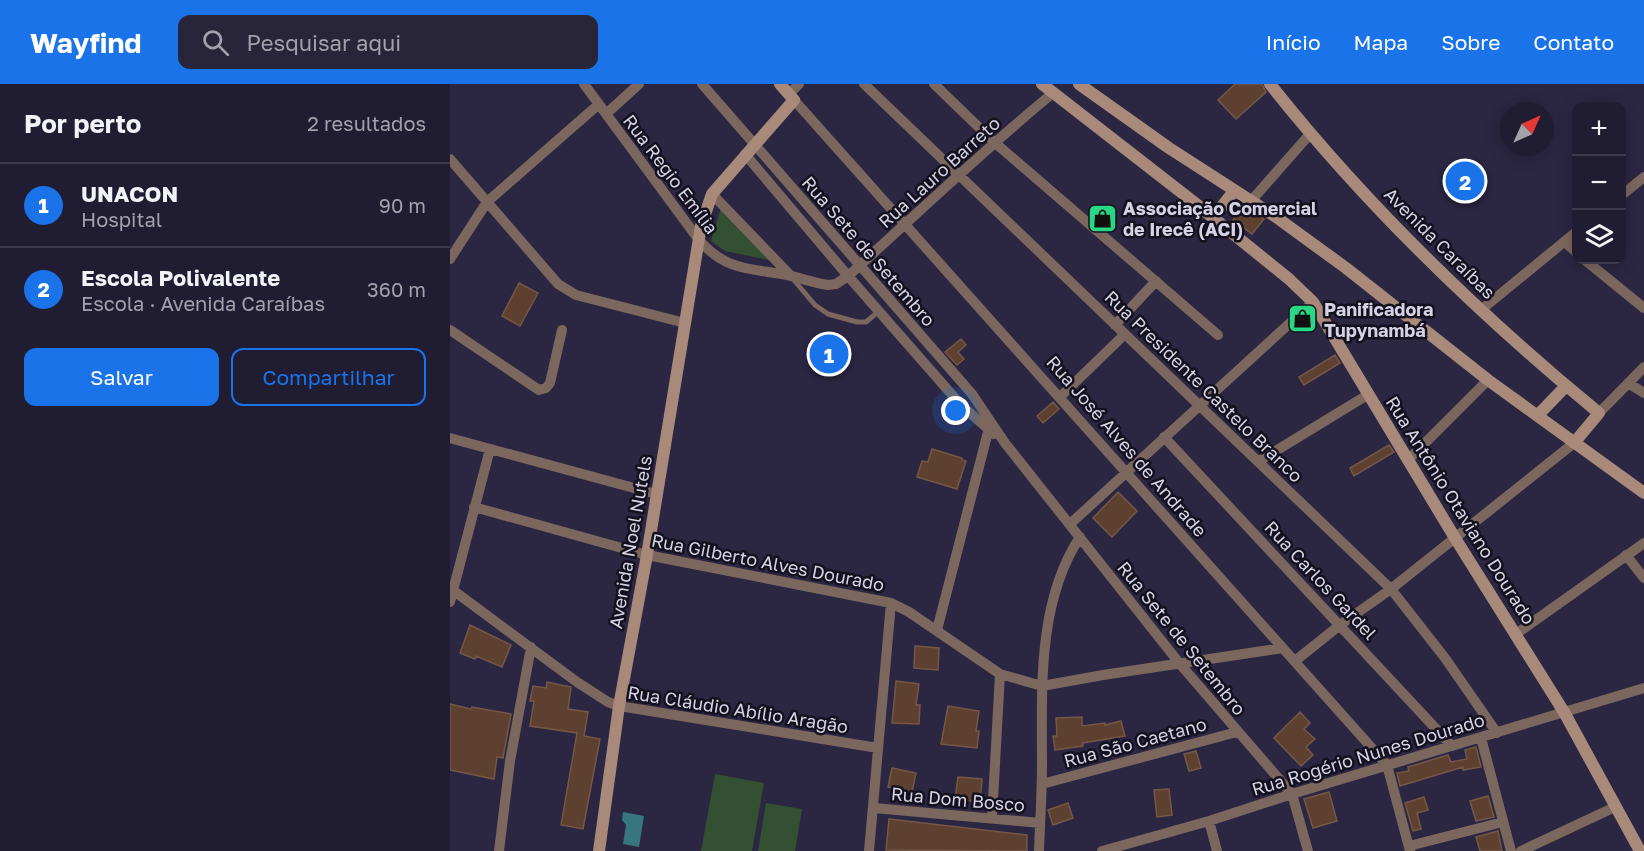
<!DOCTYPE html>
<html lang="pt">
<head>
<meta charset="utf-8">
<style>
	:root { --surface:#201c32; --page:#28253a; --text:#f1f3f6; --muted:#a2a1ac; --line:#3d3a4d; --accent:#1a73e8 }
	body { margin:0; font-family:"Golos Text",sans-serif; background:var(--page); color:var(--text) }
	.controls { position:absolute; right:18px; top:18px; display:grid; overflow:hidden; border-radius:12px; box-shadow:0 3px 15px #0003 }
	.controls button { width:54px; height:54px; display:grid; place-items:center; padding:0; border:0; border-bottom:2px solid var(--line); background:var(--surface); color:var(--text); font:30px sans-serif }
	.compass { position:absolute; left:1050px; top:18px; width:54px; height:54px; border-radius:50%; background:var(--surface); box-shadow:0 3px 15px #0003; rotate:45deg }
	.you { position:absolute; left:506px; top:327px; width:21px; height:21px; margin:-15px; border:4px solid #fff; border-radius:50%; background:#1a73e8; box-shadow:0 0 0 9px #1a73e833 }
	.badge { display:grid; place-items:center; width:39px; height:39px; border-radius:50%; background:var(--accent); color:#fff; font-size:20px; font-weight:700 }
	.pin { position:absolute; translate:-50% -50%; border:3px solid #fff; box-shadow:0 2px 6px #0006 }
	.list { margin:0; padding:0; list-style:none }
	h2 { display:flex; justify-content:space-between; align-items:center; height:78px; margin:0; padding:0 24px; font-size:26px }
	h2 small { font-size:20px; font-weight:400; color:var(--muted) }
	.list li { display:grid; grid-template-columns:39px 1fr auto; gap:18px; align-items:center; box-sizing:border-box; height:84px; padding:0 24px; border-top:2px solid var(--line) }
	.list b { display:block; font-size:22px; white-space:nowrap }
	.list p { margin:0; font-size:20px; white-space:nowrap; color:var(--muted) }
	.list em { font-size:20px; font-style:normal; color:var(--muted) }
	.actions { display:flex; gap:12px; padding:18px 24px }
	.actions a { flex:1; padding:14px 0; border:2px solid var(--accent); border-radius:12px; text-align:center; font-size:21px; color:var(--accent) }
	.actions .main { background:var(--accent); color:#fff }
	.icon { flex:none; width:33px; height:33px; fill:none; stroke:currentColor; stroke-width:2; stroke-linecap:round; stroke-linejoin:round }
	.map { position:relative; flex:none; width:1194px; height:767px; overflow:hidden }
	header { display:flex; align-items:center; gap:36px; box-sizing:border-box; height:84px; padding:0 30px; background:var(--accent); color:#fff }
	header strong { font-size:28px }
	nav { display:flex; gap:33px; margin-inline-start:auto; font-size:21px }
	.search { width:420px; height:54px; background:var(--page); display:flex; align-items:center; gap:15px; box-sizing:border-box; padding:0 21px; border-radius:12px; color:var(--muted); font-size:22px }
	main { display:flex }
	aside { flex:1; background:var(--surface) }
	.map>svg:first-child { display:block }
</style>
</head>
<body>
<header>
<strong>Wayfind</strong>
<div class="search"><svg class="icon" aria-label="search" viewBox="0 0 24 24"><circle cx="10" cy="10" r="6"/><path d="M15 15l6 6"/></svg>Pesquisar aqui</div>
<nav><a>Início</a><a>Mapa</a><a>Sobre</a><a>Contato</a></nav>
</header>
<main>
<aside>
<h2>Por perto<small>2 resultados</small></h2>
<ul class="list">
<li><span class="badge">1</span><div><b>UNACON</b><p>Hospital</p></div><em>90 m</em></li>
<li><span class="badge">2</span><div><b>Escola Polivalente</b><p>Escola · Avenida Caraíbas</p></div><em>360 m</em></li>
</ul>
<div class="actions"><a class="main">Salvar</a><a>Compartilhar</a></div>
</aside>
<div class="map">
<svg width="1194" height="767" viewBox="0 0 1194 767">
	<rect width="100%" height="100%" fill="#2b2642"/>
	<!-- green -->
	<path fill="#345032" d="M271,124L319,176L275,167L261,157Z
		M265,690L314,699L302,767H251Z
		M316,719L352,725L345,767H308Z"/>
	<!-- water -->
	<path fill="#37757f" d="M173,728L194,732L189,763L173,760L176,741L172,736Z"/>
	<!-- building -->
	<path fill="#5e4030" stroke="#765746" stroke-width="1.5" d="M785,0H812L816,8L786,35L768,16Z
		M793,122L814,135L802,150L783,136Z
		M69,199L88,209L70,242L52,232Z
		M511,255L516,261L508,268L514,275L507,281L495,268Z
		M885,271L890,279L854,301L849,293Z
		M603,318L609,325L593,339L587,332Z
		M939,361L944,368L904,392L900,384Z
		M482,365L512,374V376L516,377L507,405L467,393L472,377L478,378Z
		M668,408L687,427L662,453L643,434Z
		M20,541L61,561L52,583L26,572L25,575L10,569Z
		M465,562L489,564L488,586L464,584Z
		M446,597L469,600L466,621H470L469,640L442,639Z
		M97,598L121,603L118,625L138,628L134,652L150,655L133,745L111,741L127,649L80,642L84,617H80L83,602L96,604Z
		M0,620L21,625L22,623L61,630L53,674L47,673L44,695L0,686Z
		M498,622L529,627L526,647H529L527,664L491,660Z
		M850,628L860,639L854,645L865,655L856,663L863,671L851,682L824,654Z
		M632,633V642L655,639V641L671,637L675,652L633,659V662L605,666L603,652H607L606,634Z
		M1026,663L1031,683L1013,686V683L950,702L947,689L959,687L958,683L998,671L1001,678L1017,675L1015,666Z
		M746,667L751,684L739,687L734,670Z
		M442,684L466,689L462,708L438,703Z
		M508,693L532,695L530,718L505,715Z
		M719,705L722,731L707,733L704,706Z
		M879,708L887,737L863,744L854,715Z
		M1038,712L1044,733L1026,737L1020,717Z
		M974,713L978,726L967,729L971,745L963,747L955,719Z
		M618,719L623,734L603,741L598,726Z
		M439,735L577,751V767L436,766Z
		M1048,747L1052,767H1030L1026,753Z"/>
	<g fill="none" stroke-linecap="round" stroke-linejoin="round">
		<!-- lane -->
		<path stroke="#7b675e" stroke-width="5" d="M343,195L365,221L378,230L407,238H416L429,227"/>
		<!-- street -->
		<path stroke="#7b675e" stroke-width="10" d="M134,0L249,156C276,187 299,184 337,191C351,194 364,199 378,201L386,200L398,192C466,131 532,67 603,9
			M252,0L522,310L555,359L730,580L842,710L858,767
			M414,0L941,505L995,574L1047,649
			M484,0L544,58L768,251
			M339,10L349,0
			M344,16L937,681L960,767
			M156,30L189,0
			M295,70L398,192L511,321L544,350
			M0,75L108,200L126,211L235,239
			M262,110L340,191
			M1172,111L1194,93
			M801,117L860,50
			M1115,158L1126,168
			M0,175L37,118L149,20
			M1135,176L1194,224
			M1031,226L1126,148
			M665,241L706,197
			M0,246L89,306L96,304L100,299L112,246
			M1178,299L1194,309
			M610,313L675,250
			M1149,329L1194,283
			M714,353L1002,662
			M0,354L206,410
			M958,376L1038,296
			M809,377L919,310
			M24,423L197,471L441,519L459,528L550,590L592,602L653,591L833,564
			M620,440L863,218
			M1176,471L1194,494
			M0,504L127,598L158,618L169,622L428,664
			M0,518L40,365
			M487,546L540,340
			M1066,550L1194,459
			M845,577L890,541L941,505L1124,359
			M1031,654L1061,767
			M592,700L787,648
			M424,724L590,739
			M542,734L550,590
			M759,737L767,767
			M959,762L1053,738
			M49,767L60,677L81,563
			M419,767L441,519
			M589,767C590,738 592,709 592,680C592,605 587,518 630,453
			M652,767L759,737L842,710L1194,604
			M1071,767L1165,723"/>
		<!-- secondary -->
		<path stroke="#a8897a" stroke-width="12" d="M592,0L745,119L839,195L863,218L1005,454L1114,628L1190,767
			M629,0L719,64L826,133L896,184L1038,296L1194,409
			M820,0C916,121 1030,231 1149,329L1124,359
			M763,134L784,107
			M1088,331L1116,302
			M149,767L169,622L197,471L251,142L262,110L344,16L330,0"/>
	</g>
	<!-- icons -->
	<defs>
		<symbol id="shop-square" viewBox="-11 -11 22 22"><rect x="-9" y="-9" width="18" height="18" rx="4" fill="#29d885" stroke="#13111e"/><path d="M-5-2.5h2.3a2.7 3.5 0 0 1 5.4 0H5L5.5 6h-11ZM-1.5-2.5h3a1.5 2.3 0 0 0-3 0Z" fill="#111"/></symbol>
	</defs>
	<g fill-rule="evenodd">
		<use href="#shop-square" x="636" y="118" width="33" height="33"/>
		<use href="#shop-square" x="836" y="218" width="33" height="33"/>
	</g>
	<g text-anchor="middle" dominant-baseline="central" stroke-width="5" stroke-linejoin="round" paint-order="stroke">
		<!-- street labels -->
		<g font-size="18" fill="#d4d2e4" stroke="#13111e">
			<text transform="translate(489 88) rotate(-42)">Rua Lauro Barreto</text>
			<text transform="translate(221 90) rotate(53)">Rua Regio Emília</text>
			<text transform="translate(990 159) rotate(45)">Avenida Caraíbas</text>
			<text transform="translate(419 167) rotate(49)">Rua Sete de Setembro</text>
			<text transform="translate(754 302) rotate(44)">Rua Presidente Castelo Branco</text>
			<text transform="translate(677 362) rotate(49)">Rua José Alves de Andrade</text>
			<text transform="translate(1011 426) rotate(58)">Rua Antônio Otaviano Dourado</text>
			<text transform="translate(180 458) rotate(-80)">Avenida Noel Nutels</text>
			<text transform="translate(318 478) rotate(11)">Rua Gilberto Alves Dourado</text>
			<text transform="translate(871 496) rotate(47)">Rua Carlos Gardel</text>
			<text transform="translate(732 554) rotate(51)">Rua Sete de Setembro</text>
			<text transform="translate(288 625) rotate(9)">Rua Cláudio Abílio Aragão</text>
			<text transform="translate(685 658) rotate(-15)">Rua São Caetano</text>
			<text transform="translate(918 670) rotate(-17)">Rua Rogério Nunes Dourado</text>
			<text transform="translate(508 715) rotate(5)">Rua Dom Bosco</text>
		</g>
		<!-- poi labels -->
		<g font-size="18" font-weight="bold" fill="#d4d2e4" stroke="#13111e" text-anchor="start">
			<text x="673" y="124">Associação Comercial<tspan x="673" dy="21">de Irecê (ACI)</tspan></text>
			<text x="874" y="225">Panificadora<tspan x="874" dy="21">Tupynambá</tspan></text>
		</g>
	</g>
</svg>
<div class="controls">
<button>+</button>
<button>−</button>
<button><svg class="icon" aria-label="layers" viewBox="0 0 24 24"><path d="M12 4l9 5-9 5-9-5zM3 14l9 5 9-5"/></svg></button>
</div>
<svg class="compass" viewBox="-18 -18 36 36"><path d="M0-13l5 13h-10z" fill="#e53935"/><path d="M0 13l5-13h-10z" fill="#a2a1ac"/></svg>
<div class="you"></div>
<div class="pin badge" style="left:379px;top:270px">1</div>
<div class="pin badge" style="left:1015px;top:97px">2</div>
</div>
</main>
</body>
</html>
